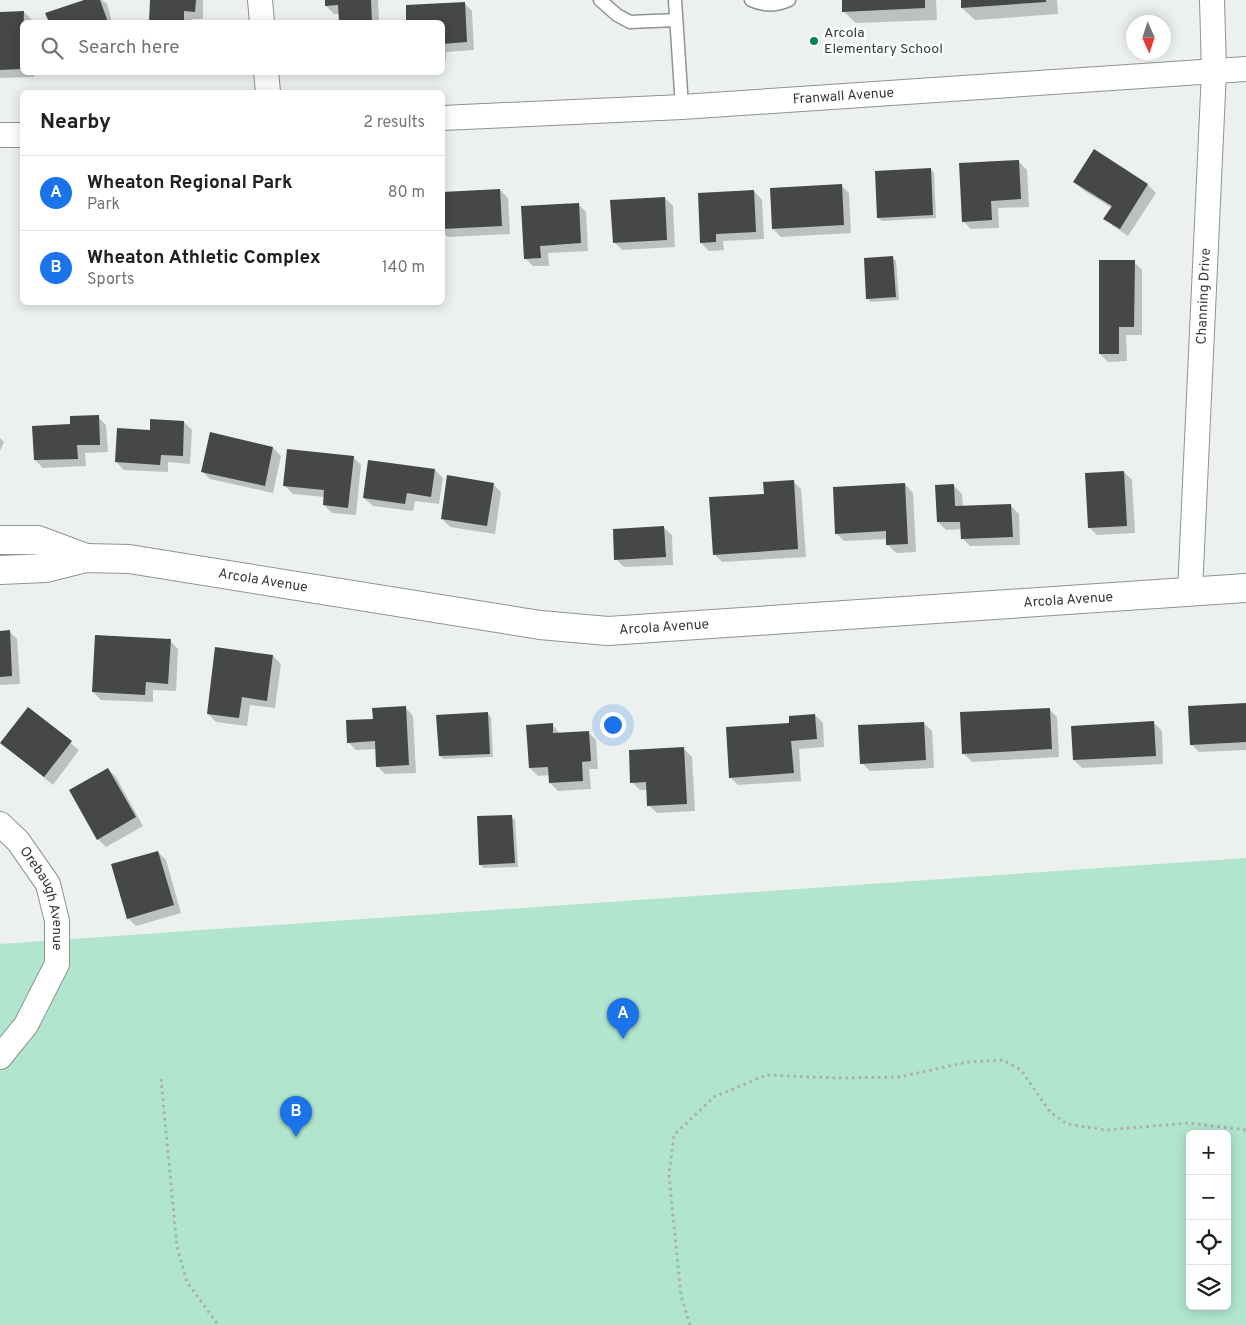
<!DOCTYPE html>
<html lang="en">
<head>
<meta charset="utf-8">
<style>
	:root { --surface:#fff; --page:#f2f2f2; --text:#202124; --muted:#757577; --line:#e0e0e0; --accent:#1a73e8 }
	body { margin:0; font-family:Overpass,sans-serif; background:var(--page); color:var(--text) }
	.controls { position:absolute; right:15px; bottom:15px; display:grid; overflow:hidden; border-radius:8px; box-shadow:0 2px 12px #0003 }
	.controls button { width:45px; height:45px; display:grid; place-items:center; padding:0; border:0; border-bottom:1px solid var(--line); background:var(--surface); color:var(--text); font:25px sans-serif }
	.compass { position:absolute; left:1126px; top:15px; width:45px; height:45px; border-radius:50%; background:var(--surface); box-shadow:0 2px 12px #0003; rotate:177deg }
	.you { position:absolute; left:612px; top:724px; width:18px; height:18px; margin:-12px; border:4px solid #fff; border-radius:50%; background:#1a73e8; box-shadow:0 0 0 8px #1a73e833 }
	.badge { display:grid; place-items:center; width:32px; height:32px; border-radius:50%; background:var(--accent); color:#fff; font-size:16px; font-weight:700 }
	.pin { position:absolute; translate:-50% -41px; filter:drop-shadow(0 1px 2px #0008) }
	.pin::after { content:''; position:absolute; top:26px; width:18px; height:15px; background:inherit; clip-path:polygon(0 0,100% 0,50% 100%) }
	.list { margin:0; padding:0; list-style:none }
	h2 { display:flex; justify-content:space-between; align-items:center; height:65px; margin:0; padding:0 20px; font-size:21px }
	h2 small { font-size:16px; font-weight:400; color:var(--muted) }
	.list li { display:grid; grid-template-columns:32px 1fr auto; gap:15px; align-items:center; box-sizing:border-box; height:75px; padding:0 20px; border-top:1px solid var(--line) }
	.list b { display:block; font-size:19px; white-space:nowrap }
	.list p { margin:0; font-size:16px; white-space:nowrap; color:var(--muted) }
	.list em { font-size:16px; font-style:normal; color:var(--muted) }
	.icon { flex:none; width:28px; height:28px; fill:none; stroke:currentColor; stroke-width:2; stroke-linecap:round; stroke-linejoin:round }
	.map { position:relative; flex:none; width:1246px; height:1325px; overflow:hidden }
	.search { position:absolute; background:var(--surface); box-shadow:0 2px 12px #0003; left:20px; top:20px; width:425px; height:55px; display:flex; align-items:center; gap:12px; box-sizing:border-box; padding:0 18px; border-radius:8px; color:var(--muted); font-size:19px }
	.panel { position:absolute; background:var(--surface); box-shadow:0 2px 12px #0003; left:20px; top:90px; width:425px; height:215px; border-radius:8px }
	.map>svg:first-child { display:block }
</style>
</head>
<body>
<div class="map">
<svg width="1246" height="1325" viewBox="0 0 1246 1325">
	<rect width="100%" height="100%" fill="#ecf1ef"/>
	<!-- green -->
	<path fill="#b2e5ce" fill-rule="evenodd" d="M1246,858V1325H0V944ZM1190,1134H1227V1306H1190Z"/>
	<!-- shadow -->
	<path fill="#0003" d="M88,0H102L107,4L112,22H50L47,13Z
		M151,0H203V19H192V22H150Z
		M326,0H378L379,22H341L340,14H334L326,6Z
		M843,0H936L937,20L856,23L843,11Z
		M962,0H1057L1058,14L975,20L962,8Z
		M464,3L472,11L474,50L446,52V61H442V22H408L407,6Z
		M24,12L32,20V22H22V72H34V77L0,78V13Z
		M1095,151L1148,185L1156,193L1128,236L1113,226L1105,218L1112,208L1083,190L1075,182Z
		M1018,161L1027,170L1029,207L998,208L999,228L971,229L963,221Z
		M930,169L934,173L936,218L882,221L878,218Z
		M841,185L849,193L851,233L781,237L773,229Z
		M500,190L508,198L510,234L448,237L442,232V193Z
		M754,191L762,200L764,239L723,241L724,250L709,251L701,243Z
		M665,198L673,206L675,247L622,250L614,242Z
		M578,204L586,212L588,251L548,253L549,266H533L525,258Z
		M893,258L896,261L899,300L871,302L867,298Z
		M1134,262L1142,270V335H1126L1127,361L1108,362L1100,354Z
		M98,417L106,425L108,452L85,453L86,466L43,468L35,460L72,426Z
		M184,422L192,430L190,464L168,462V472L124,470L116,462L151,431Z
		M0,438L4,442L0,451Z
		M273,448L281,456L273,493L210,479L202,471Z
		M353,457L361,465L356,515L332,513L324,505L325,497L293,494L285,486Z
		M435,470L443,478L439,504L415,501L413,511L373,506L364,498Z
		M1124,472L1132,480L1135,533L1097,535L1089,527Z
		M793,481L801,489L806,557L722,562L714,554Z
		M493,484L501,492L495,534L450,527L442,519Z
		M905,484L913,493L916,552L896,553L888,545L887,539L844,541L836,533Z
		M954,486L962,494L963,507L1011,506L1019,514L1020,545L970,546L962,538V529L946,530L938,522Z
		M663,527L672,535L673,565L624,567L616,559Z
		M9,631L17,639L20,684L0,685V632Z
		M170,641L178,649L176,691L153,690V702L101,700L93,692Z
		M273,656L281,664L275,708L250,705L247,726L216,722L208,714Z
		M1246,704V750L1199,752L1191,744Z
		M405,707L413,716L416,773L385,774L377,766L376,749L356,750L348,742L374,720Z
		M28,709L79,750L53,785L1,742Z
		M1049,709L1057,717L1059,757L972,762L963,753Z
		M488,714L491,717L493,757L444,759L440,756Z
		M815,715L823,723L824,747L799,749L801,781L738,785L730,777L791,724Z
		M924,723L932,731L934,768L870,771L862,763Z
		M1154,723L1162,731L1163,764L1082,768L1074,760Z
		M552,724L560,734L588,732L596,740L598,769H589L591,789L558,791L550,783V775L538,776L530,768Z
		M684,749L692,757L695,811L657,813L649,805L648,790H640L632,782Z
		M108,769L116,777L143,826L106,847L98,839Z
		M511,816L515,820L518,867L484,868L480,865Z
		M158,852L166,860L181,913L136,926L128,918Z"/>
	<!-- building -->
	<path fill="#454847" d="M84,0H100L108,22H49L45,13Z
		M150,0H196L195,12L184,11V22H149Z
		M325,0H371L372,22H339L338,5L325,6Z
		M842,0H925V8L842,12Z
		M961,0H1046V2L961,8Z
		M465,2L467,42L442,44V22H406V5Z
		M24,11L22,69L0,70V12Z
		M1094,149L1148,184L1120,229L1103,219L1112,206L1073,182Z
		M1019,160L1021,199L991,201L992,220L962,222L959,163Z
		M931,168L933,215L877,218L875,171Z
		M842,184L844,225L772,229L770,188Z
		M500,189L502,226L442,229V192Z
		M754,190L756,232L716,234V242L700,243L698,193Z
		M665,197L667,240L613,243L610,200Z
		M579,203L581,243L540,246L541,258L524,259L521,206Z
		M20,225H22V239H21Z
		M893,256L896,297L866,299L864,258Z
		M1099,260H1135L1134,327H1119V354H1099Z
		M99,415L100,445H77L78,459L34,460L32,426L70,424V416Z
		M150,419L184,421L183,456L161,455L160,465L115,462L117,428L150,430Z
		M210,432L273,447L265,486L201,472Z
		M287,449L354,456L348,508L323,505L324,490L283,486Z
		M368,460L435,469L431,497L407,493L405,504L363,498Z
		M1124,471L1127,526L1088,528L1085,473Z
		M447,475L494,483L487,526L441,519Z
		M794,480L798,549L713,555L709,497L764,494L763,482Z
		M905,483L908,544L886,545V531L835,534L833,487Z
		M954,484L955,506L1011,504L1013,537L961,539L960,522H937L935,485Z
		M664,526L666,557L614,560L613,529Z
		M10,630L12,676L0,677V631Z
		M95,635L171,639L168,684L146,682L145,695L92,692Z
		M215,647L273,655L267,701L242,697L239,718L207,714Z
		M1246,703V742L1190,745L1188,706Z
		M406,706L409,765L376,767L375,741L347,743L346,720L373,719L372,708Z
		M28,707L72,741L44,777L0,743Z
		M1050,708L1052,749L962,754L960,712Z
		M488,712L490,754L439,756L436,715Z
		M815,714L817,739L791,741L794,773L729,778L726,727L789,723V716Z
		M1154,721L1156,756L1073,760L1071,726Z
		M924,722L926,760L860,764L858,725Z
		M553,723V733L589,731L591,761L582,762L583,781L549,783L548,767L529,768L526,725Z
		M684,747L687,804L647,806L646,782L630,783L629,750Z
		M108,768L136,817L97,840L69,790Z
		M512,815L515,863L479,865L477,816Z
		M158,851L174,905L127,919L111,864Z"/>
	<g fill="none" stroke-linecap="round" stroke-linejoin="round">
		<defs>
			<path id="lane" d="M600,0L617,15L630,22L676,20
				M675,0L682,107
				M751,0C765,6 775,6 789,0"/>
			<g id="street">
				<path d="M260,0L262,22"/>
				<path d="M266,72L268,92"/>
				<path id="s1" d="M442,118L682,107L1246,69"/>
				<path d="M0,135H22"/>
				<path id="s2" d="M1190,592L1214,71L1212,0"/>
				<path id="s3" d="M0,824L18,841L48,884L57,921V964L26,1025L0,1057"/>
			</g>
			<g id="secondary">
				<path d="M0,540H38L86,558"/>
				<path id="s4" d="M0,570L46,568L86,558L129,559L540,625L608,631L1246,588"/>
			</g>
		</defs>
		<!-- lane casing -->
		<use href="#lane" stroke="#8f9391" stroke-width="15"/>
		<!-- street casing -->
		<use href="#street" stroke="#8f9391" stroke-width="26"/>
		<!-- secondary casing -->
		<use href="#secondary" stroke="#8f9391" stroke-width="30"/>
		<!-- path -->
		<path stroke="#aaaeac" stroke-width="3" stroke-dasharray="2.5 4" stroke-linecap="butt" d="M161,1079L177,1247L187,1282L218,1325
			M690,1325L681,1296L669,1175L674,1135L714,1097L766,1075L838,1078L899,1077L968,1062L1003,1060L1021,1070L1050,1112L1067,1124L1106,1130L1189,1123L1246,1130"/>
		<!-- lane -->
		<use href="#lane" stroke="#fff" stroke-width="12"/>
		<!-- street -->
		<use href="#street" stroke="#fff" stroke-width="24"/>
		<!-- secondary -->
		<use href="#secondary" stroke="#fff" stroke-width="28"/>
	</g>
	<!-- markers -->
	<circle fill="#0b805e" stroke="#fafefc" stroke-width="2" cx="814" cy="41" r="5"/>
	<g text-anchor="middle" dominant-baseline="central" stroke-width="5" stroke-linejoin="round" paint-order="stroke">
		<!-- poi labels -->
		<g font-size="14" fill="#393b3a" stroke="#fafefc" text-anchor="start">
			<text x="824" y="33">Arcola<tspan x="824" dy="16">Elementary School</tspan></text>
		</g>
		<!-- street labels -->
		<g font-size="14" fill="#393b3a" stroke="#fafefc">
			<text stroke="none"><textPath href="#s1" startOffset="402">Franwall Avenue</textPath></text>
			<text stroke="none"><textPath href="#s2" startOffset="296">Channing Drive</textPath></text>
			<text stroke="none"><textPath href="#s4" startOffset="266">Arcola Avenue</textPath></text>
			<text stroke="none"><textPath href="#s4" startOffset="1076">Arcola Avenue</textPath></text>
			<text stroke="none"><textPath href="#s4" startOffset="671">Arcola Avenue</textPath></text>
			<text stroke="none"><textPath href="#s3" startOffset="89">Orebaugh Avenue</textPath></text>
		</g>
	</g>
</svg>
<div class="controls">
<button>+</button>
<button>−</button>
<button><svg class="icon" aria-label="locate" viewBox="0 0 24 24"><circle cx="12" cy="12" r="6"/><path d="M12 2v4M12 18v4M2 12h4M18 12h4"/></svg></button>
<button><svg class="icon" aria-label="layers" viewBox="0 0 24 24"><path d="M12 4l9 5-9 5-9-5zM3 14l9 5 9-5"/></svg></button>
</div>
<svg class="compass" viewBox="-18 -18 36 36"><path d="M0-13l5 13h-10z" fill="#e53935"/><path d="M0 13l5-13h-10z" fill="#757577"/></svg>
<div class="you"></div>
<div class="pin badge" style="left:623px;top:1039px">A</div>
<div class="pin badge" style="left:296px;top:1137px">B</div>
<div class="search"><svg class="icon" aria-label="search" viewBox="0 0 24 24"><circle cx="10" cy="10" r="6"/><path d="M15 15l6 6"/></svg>Search here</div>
<section class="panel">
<h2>Nearby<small>2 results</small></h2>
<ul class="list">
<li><span class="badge">A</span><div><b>Wheaton Regional Park</b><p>Park</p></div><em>80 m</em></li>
<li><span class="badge">B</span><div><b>Wheaton Athletic Complex</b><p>Sports</p></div><em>140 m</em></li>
</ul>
</section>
</div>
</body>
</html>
